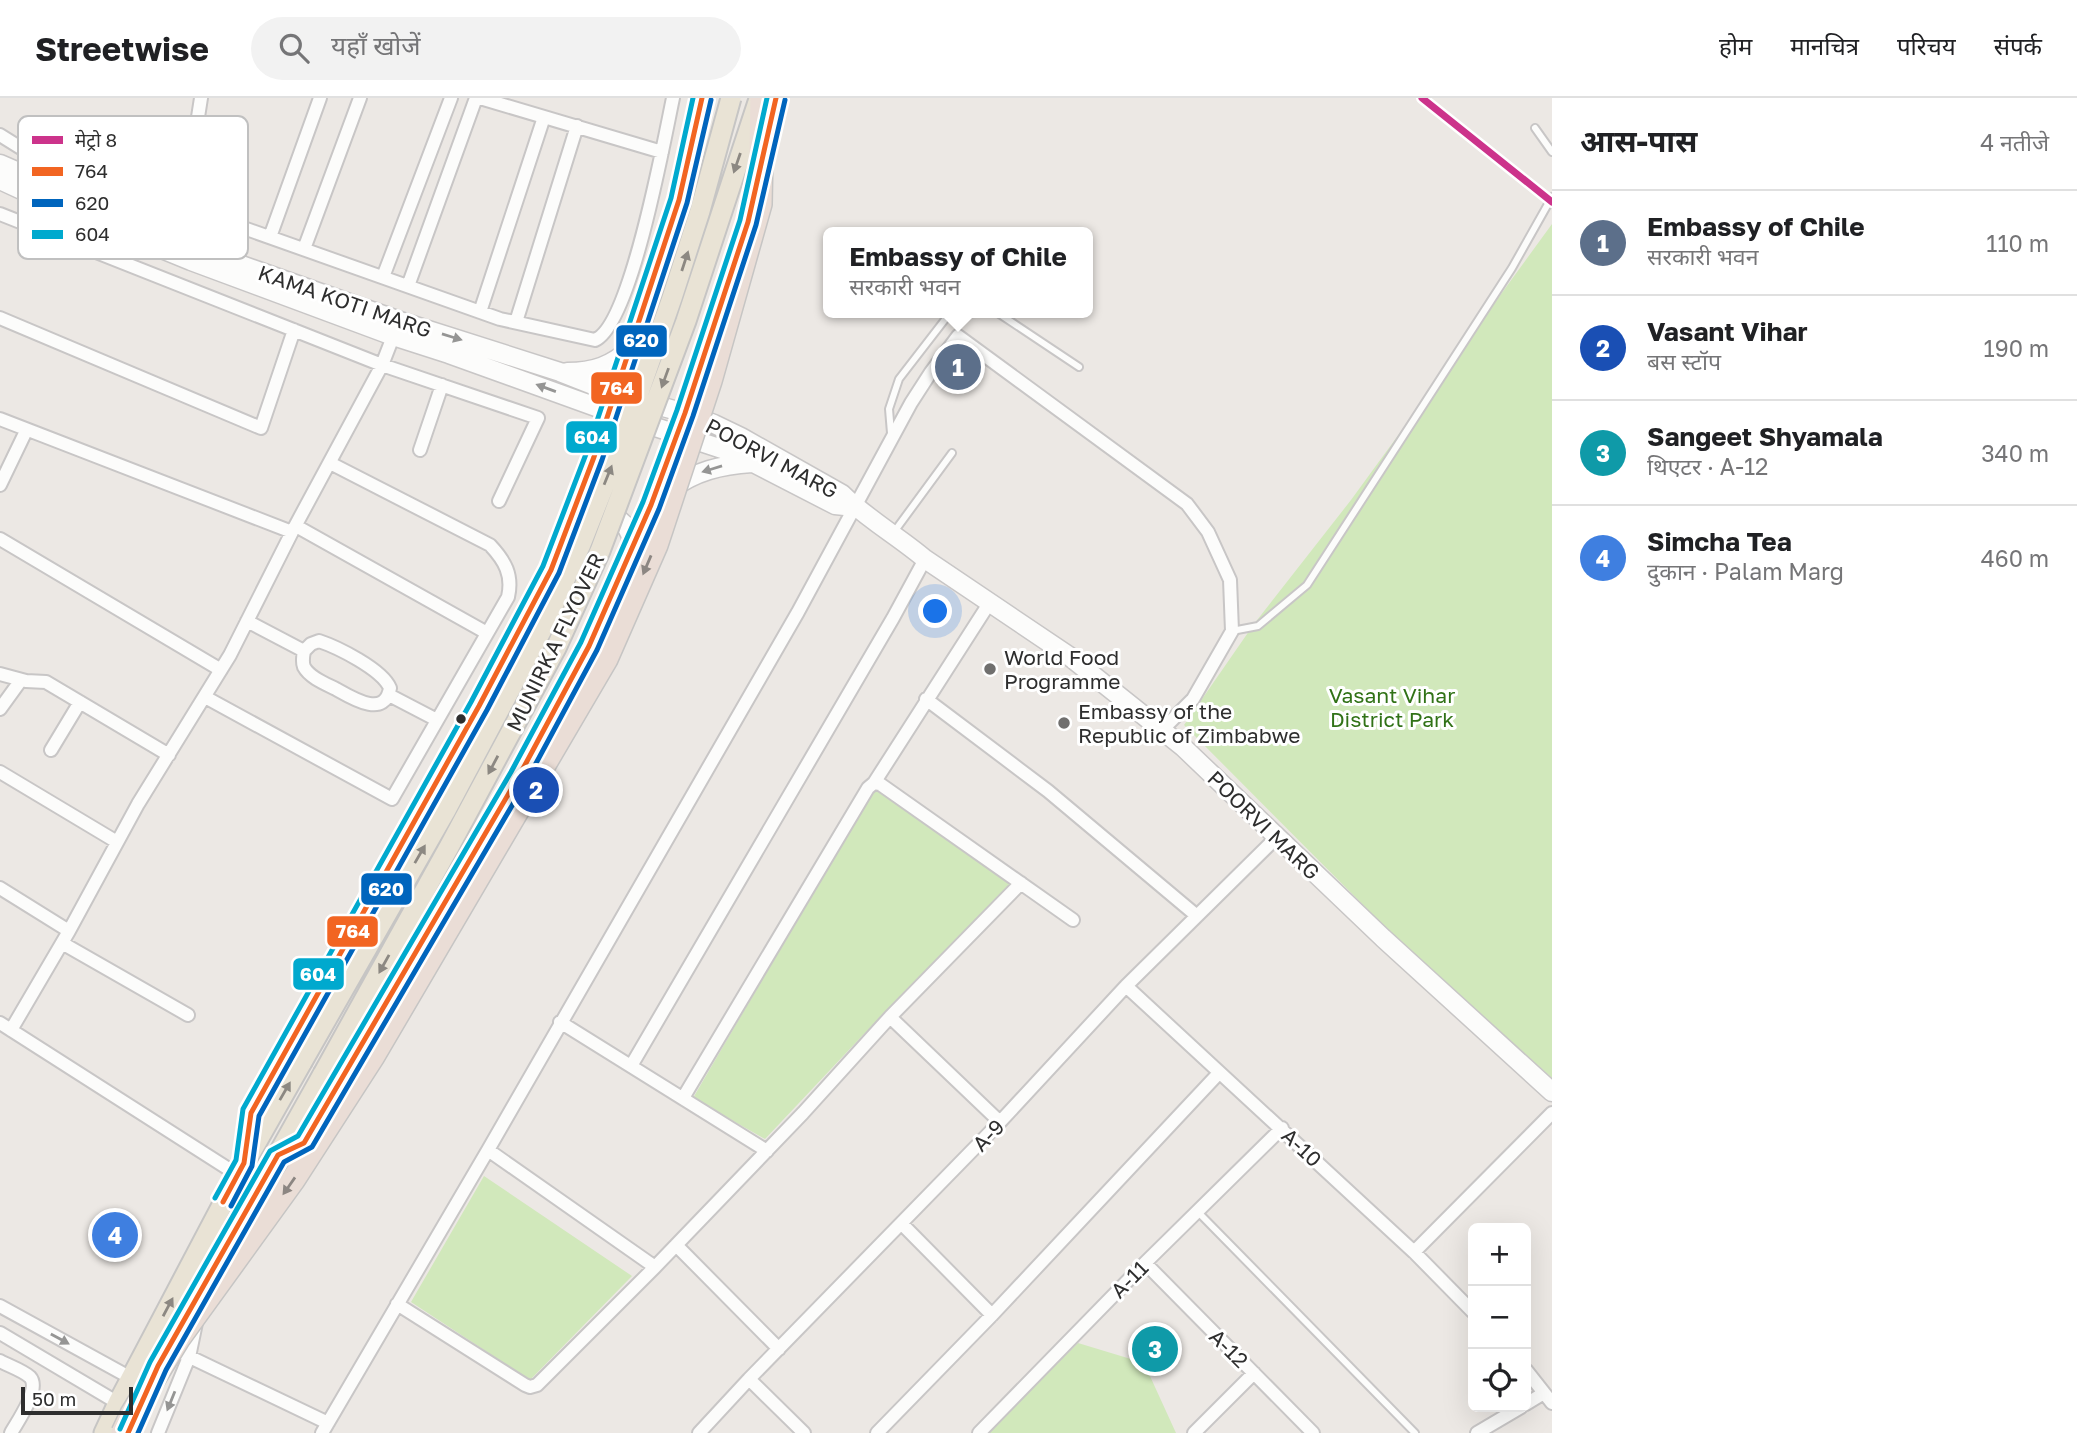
<!DOCTYPE html>
<html lang="hi">
<head>
<meta charset="utf-8">
<style>
	:root { --surface:#fff; --page:#f2f2f2; --text:#202124; --muted:#757577; --line:#e0e0e0; --accent:#706f6e }
	body { margin:0; font-family:"Golos Text","Noto Sans Devanagari",sans-serif; background:var(--page); color:var(--text) }
	.controls { position:absolute; right:21px; bottom:21px; display:grid; overflow:hidden; border-radius:10px; box-shadow:0 7px 28px #0002 }
	.controls button { width:63px; height:63px; display:grid; place-items:center; padding:0; border:0; border-bottom:2px solid var(--line); background:var(--surface); color:var(--text); font:35px sans-serif }
	.scale { position:absolute; left:21px; bottom:18px; width:112px; box-sizing:border-box; padding-left:7px; border:4px solid #2e2e2e; border-top:0; font-size:19px; line-height:24px; white-space:nowrap; color:#2e2e2e; -webkit-text-stroke:5px #fff; paint-order:stroke }
	.you { position:absolute; left:936px; top:514px; width:24px; height:24px; margin:-18px; border:5px solid #fff; border-radius:50%; background:#1a73e8; box-shadow:0 0 0 10px #1a73e833 }
	.badge { display:grid; place-items:center; width:46px; height:46px; border-radius:50%; background:var(--accent); color:#fff; font-size:23px; font-weight:700 }
	.pin { position:absolute; translate:-50% -50%; border:4px solid #fff; box-shadow:0 2px 7px #0006 }
	.popup { position:absolute; left:823px; top:129px; width:270px; height:91px; box-sizing:border-box; display:grid; place-content:center; border-radius:10px; background:var(--surface); filter:drop-shadow(0 2px 5px #0005); font-size:23px; white-space:nowrap; color:var(--muted) }
	.popup b { font-size:26px; color:var(--text) }
	.popup::after { content:''; position:absolute; left:50%; top:100%; margin-left:-14px; border:14px solid transparent; border-top-color:var(--surface) }
	.list { margin:0; padding:0; list-style:none }
	h2 { display:flex; justify-content:space-between; align-items:center; height:91px; margin:0; padding:0 28px; font-size:30px }
	h2 small { font-size:23px; font-weight:400; color:var(--muted) }
	.list li { display:grid; grid-template-columns:46px 1fr auto; gap:21px; align-items:center; box-sizing:border-box; height:105px; padding:0 28px; border-top:2px solid var(--line) }
	.list b { display:block; font-size:26px; white-space:nowrap }
	.list p { margin:0; font-size:23px; white-space:nowrap; color:var(--muted) }
	.list em { font-size:23px; font-style:normal; color:var(--muted) }
	.icon { flex:none; width:38px; height:38px; fill:none; stroke:currentColor; stroke-width:2; stroke-linecap:round; stroke-linejoin:round }
	.map { position:relative; flex:none; width:1552px; height:1335px; overflow:hidden }
	header { display:flex; align-items:center; gap:42px; box-sizing:border-box; height:98px; padding:0 35px; background:var(--surface); border-bottom:2px solid var(--line) }
	header strong { font-size:33px }
	nav { display:flex; gap:38px; margin-inline-start:auto; font-size:24px }
	.search { width:490px; height:63px; background:var(--page); display:flex; align-items:center; gap:18px; box-sizing:border-box; padding:0 24px; border-radius:38px; color:var(--muted); font-size:26px }
	main { display:flex }
	aside { flex:1; background:var(--surface) }
	.map>svg:first-child { display:block }
</style>
</head>
<body>
<header>
<strong>Streetwise</strong>
<div class="search"><svg class="icon" aria-label="search" viewBox="0 0 24 24"><circle cx="10" cy="10" r="6"/><path d="M15 15l6 6"/></svg>यहाँ खोजें</div>
<nav><a>होम</a><a>मानचित्र</a><a>परिचय</a><a>संपर्क</a></nav>
</header>
<main>
<div class="map">
<svg width="1552" height="1335" viewBox="0 0 1552 1335">
	<rect width="100%" height="100%" fill="#ece8e4"/>
	<!-- green -->
	<path fill="#d1e8bb" d="M1552,126V980L1404,848L1184,627L1254,526L1351,402Z
		M874,690L1011,786L863,937L765,1041L693,1000Z
		M484,1078L632,1178L530,1282L411,1204Z
		M1078,1245L1144,1265L1176,1335H987Z"/>
	<g fill="none" stroke-linecap="round" stroke-linejoin="round">
		<defs>
			<path id="lane" d="M1535,30L1552,54
				M998,215L1079,269
				M891,335L889,311L899,281L950,215
				M894,434L952,355
				M1232,533L1258,528L1307,487L1512,170L1552,99
				M1198,1114L1415,1335"/>
			<path id="street" d="M480,0L662,54
				M0,37L24,52L500,221L595,242C631,227 664,42 673,0
				M0,116L382,267L538,320L499,403
				M270,139L320,0
				M180,149L184,108L201,0
				M304,151L360,0
				M383,179L451,0
				M408,188L476,0
				M480,214L544,19
				M0,220L261,330L294,232
				M516,224L577,28
				M0,321L292,434L382,267L396,231
				M420,352L442,287
				M0,387L26,333
				M296,428L487,535
				M0,441L221,572
				M247,523L304,553L311,546L319,543C337,549 382,571 390,590C385,621 352,600 336,591C326,586 310,580 304,569C302,564 303,558 304,553
				M0,576L26,583L46,584L169,657
				M389,597L437,622
				M205,599L392,701L508,499C513,477 505,463 490,447L330,365
				M926,601L1048,693L1197,818
				M0,611L21,582
				M51,652L80,604
				M0,674L117,744
				M874,685L990,504
				M0,790L69,833
				M62,845L188,917
				M1126,888L1414,1154L1473,1214
				M890,919L1000,1024
				M560,924L767,1053
				M0,925L238,1077
				M11,932L69,833L138,706L230,557L292,434
				M631,968L893,520L925,461
				M683,1000L868,690L874,685L880,686L1073,822
				M488,1052L655,1169
				M902,1126L992,1217
				M676,1147L779,1251
				M1414,1154L1552,1015
				M1145,1165L1313,1335
				M397,1206L525,1287L530,1289L537,1287L655,1169L803,1015L890,919L1021,785
				M0,1208L131,1280
				M0,1235L118,1305
				M169,1249L328,1325
				M0,1263C9,1268 22,1272 30,1279C41,1291 17,1324 11,1335
				M1526,1272L1552,1305
				M749,1281L804,1335
				M1526,1306L1544,1295
				M158,1335L189,1259L196,1225
				M322,1335L488,1052L798,514L911,305L931,274L958,238L1187,406L1208,434L1230,482L1232,533L1193,601L1162,632
				M699,1335L749,1281L1000,1024L1126,888L1277,739
				M877,1335L992,1217L1219,975
				M979,1335L1145,1165L1282,1030
				M1194,1335L1254,1275
				M1477,1335L1521,1309"/>
			<path id="secondary" d="M768,34L776,0
				M0,66L196,151L400,223L560,274L616,296L685,315L714,326L741,339L842,396C867,421 898,438 925,461L1069,558L1183,649L1383,840L1552,994
				M0,82L52,106L191,163L393,238L449,256L610,314L734,355L835,407L855,409
				M567,274C594,274 611,268 631,250
				M670,392C695,373 721,367 752,365
				M581,415C597,407 623,418 630,436C632,441 631,448 631,453
				M278,1057L304,1045L519,678L589,548L651,407L685,315L724,196
				M244,1063L251,1015L479,608L551,472L594,359L679,102L702,0"/>
			<path id="primary" d="M201,1194L323,976
				M104,1335L118,1305L238,1077L302,964"/>
		</defs>
		<!-- lane casing -->
		<use href="#lane" stroke="#c8c6c6" stroke-width="10"/>
		<!-- street casing -->
		<use href="#street" stroke="#c8c6c6" stroke-width="16"/>
		<!-- secondary casing -->
		<use href="#secondary" stroke="#c8c6c6" stroke-width="21"/>
		<!-- primary casing -->
		<use href="#primary" stroke="#c6c5c4" stroke-width="23"/>
		<!-- lane -->
		<use href="#lane" stroke="#fcfcfb" stroke-width="6"/>
		<!-- street -->
		<use href="#street" stroke="#fcfcfb" stroke-width="12"/>
		<!-- secondary -->
		<use href="#secondary" stroke="#fcfcfb" stroke-width="18"/>
		<!-- primary -->
		<use href="#primary" stroke="#e9e3d5" stroke-width="19"/>
		<defs>
			<path id="primary-bridge" d="M302,964L446,712L544,528L581,446L623,340L672,200L700,113L731,0
				M323,976L449,749L556,550L600,453L686,223L759,1"/>
			<path id="highway-bridge" d="M123,1335L132,1316L178,1241L293,1082L373,958L606,561L656,447L710,283L760,106L762,0"/>
		</defs>
		<!-- primary-bridge casing -->
		<use href="#primary-bridge" stroke="#c6c5c4" stroke-width="23" stroke-linecap="butt"/>
		<!-- highway-bridge casing -->
		<use href="#highway-bridge" stroke="#c6c5c4" stroke-width="26" stroke-linecap="butt"/>
		<!-- primary-bridge -->
		<use href="#primary-bridge" stroke="#e9e3d5" stroke-width="19"/>
		<!-- highway-bridge -->
		<use href="#highway-bridge" stroke="#eaddd6" stroke-width="23"/>
		<defs>
			<path id="bus-1" d="M223,1104L244,1065L251,1015L479,608L551,472L594,359L679,102L702,0
				M128,1335L158,1268L278,1057L304,1045L519,678L589,548L651,407L685,315L748,124L776,0"/>
			<path id="bus-2" d="M231,1108L252,1068L259,1018L487,612L559,475L602,362L687,105L711,2
				M138,1335L166,1272L284,1064L312,1049L527,682L597,552L659,411L693,318L756,127L785,2"/>
			<path id="bus-3" d="M215,1100L236,1062L243,1011L471,604L543,468L586,356L671,100L693,0
				M120,1331L150,1264L270,1053L298,1038L511,674L581,544L643,404L677,312L740,122L767,0"/>
		</defs>
		<!-- bus-1 casing -->
		<use href="#bus-1" stroke="#fff" stroke-width="10"/>
		<!-- bus-2 casing -->
		<use href="#bus-2" stroke="#fff" stroke-width="10"/>
		<!-- bus-3 casing -->
		<use href="#bus-3" stroke="#fff" stroke-width="10"/>
		<!-- bus-1 -->
		<use href="#bus-1" stroke="#f26522" stroke-width="5"/>
		<!-- bus-2 -->
		<use href="#bus-2" stroke="#0065bd" stroke-width="5"/>
		<!-- bus-3 -->
		<use href="#bus-3" stroke="#00a9ce" stroke-width="5"/>
		<defs>
			<path id="metro-1" d="M1422,0L1552,104"/>
		</defs>
		<!-- metro-1 casing -->
		<use href="#metro-1" stroke="#fff" stroke-width="12"/>
		<!-- metro-1 -->
		<use href="#metro-1" stroke="#cc338b" stroke-width="7"/>
	</g>
	<!-- one-way arrows -->
	<defs><path id="oneway-solid" d="M-6-.8H1V-3.2L6.5 0L1 3.2V.8H-6Z" transform="scale(1.75)"/></defs>
	<g fill="#8c8882">
		<use href="#oneway-solid" transform="translate(737 65) rotate(109)"/>
		<use href="#oneway-solid" transform="translate(685 163) rotate(-72)"/>
		<use href="#oneway-solid" transform="translate(665 280) rotate(110)"/>
		<use href="#oneway-solid" transform="translate(608 377) rotate(-68)"/>
		<use href="#oneway-solid" transform="translate(493 667) rotate(118)"/>
		<use href="#oneway-solid" transform="translate(420 756) rotate(-60)"/>
		<use href="#oneway-solid" transform="translate(384 866) rotate(119)"/>
		<use href="#oneway-solid" transform="translate(285 993) rotate(-60)"/>
		<use href="#oneway-solid" transform="translate(168 1209) rotate(-62)"/>
	</g>
	<g fill="#959594">
		<use href="#oneway-solid" transform="translate(452 239) rotate(17)"/>
		<use href="#oneway-solid" transform="translate(546 290) rotate(-160)"/>
		<use href="#oneway-solid" transform="translate(712 371) rotate(163)"/>
		<use href="#oneway-solid" transform="translate(60 1241) rotate(29)"/>
		<use href="#oneway-solid" transform="translate(171 1303) rotate(112)"/>
	</g>
	<g fill="#8c8682">
		<use href="#oneway-solid" transform="translate(647 467) rotate(113)"/>
		<use href="#oneway-solid" transform="translate(289 1088) rotate(125)"/>
	</g>
	<!-- markers -->
	<g fill="#706f6e" stroke="#fff" stroke-width="2.5">
		<circle cx="990" cy="571" r="7"/>
		<circle cx="1064" cy="625" r="7"/>
	</g>
	<circle fill="#2e2e2e" stroke="#fff" stroke-width="2.5" cx="461" cy="621" r="6"/>
	<g text-anchor="middle" dominant-baseline="central" stroke-width="6" stroke-linejoin="round" paint-order="stroke">
		<!-- street labels -->
		<g font-size="21" fill="#2e2e2e" stroke="#fff">
			<text transform="translate(345 203) rotate(19)">KAMA KOTI MARG</text>
			<text transform="translate(772 360) rotate(28)">POORVI MARG</text>
			<text transform="translate(555 544) rotate(-64)">MUNIRKA FLYOVER</text>
			<text transform="translate(1264 727) rotate(44)">POORVI MARG</text>
			<text transform="translate(988 1037) rotate(-46)">A-9</text>
			<text transform="translate(1302 1049) rotate(43)">A-10</text>
			<text transform="translate(1129 1181) rotate(-45)">A-11</text>
			<text transform="translate(1229 1250) rotate(45)">A-12</text>
		</g>
		<!-- poi labels -->
		<g font-size="21" fill="#2e2e2e" stroke="#fff" text-anchor="start">
			<text x="1004" y="559">World Food<tspan x="1004" dy="24">Programme</tspan></text>
			<text x="1078" y="613">Embassy of the<tspan x="1078" dy="24">Republic of Zimbabwe</tspan></text>
		</g>
		<!-- park labels -->
		<g font-size="21" fill="#317217" stroke="#fff">
			<text x="1392" y="597">Vasant Vihar<tspan x="1392" dy="24">District Park</tspan></text>
		</g>
	</g>
	<!-- legend -->
	<rect x="18" y="18" width="230" height="143" rx="10" fill="#fff" stroke="#c0c0c0" stroke-width="2"/>
	<rect x="32" y="38" width="31" height="8" fill="#cc338b"/>
	<rect x="32" y="69" width="31" height="9" fill="#f26522"/>
	<rect x="32" y="101" width="31" height="8" fill="#0065bd"/>
	<rect x="32" y="132" width="31" height="9" fill="#00a9ce"/>
	<g font-size="19" fill="#2e2e2e">
		<text x="75" y="49">मेट्रो 8</text>
		<text x="75" y="80">764</text>
		<text x="75" y="112">620</text>
		<text x="75" y="143">604</text>
	</g>
	<g stroke="#fff" stroke-width="2.5">
		<rect x="615" y="226" width="53" height="34" rx="7" fill="#0065bd"/>
		<rect x="590" y="273" width="53" height="34" rx="7" fill="#f26522"/>
		<rect x="565" y="322" width="53" height="34" rx="7" fill="#00a9ce"/>
		<rect x="360" y="774" width="53" height="34" rx="7" fill="#0065bd"/>
		<rect x="326" y="817" width="53" height="33" rx="7" fill="#f26522"/>
		<rect x="292" y="859" width="53" height="34" rx="7" fill="#00a9ce"/>
	</g>
	<g font-size="19" text-anchor="middle" font-weight="bold" fill="#fff">
		<text x="641" y="249">620</text>
		<text x="617" y="297">764</text>
		<text x="592" y="346">604</text>
		<text x="386" y="798">620</text>
		<text x="353" y="840">764</text>
		<text x="318" y="883">604</text>
	</g>
</svg>
<div class="controls">
<button>+</button>
<button>−</button>
<button><svg class="icon" aria-label="locate" viewBox="0 0 24 24"><circle cx="12" cy="12" r="6"/><path d="M12 2v4M12 18v4M2 12h4M18 12h4"/></svg></button>
</div>
<div class="scale">50 m</div>
<div class="you"></div>
<div class="pin badge" style="left:958px;top:269px;background:#5c6f8a">1</div>
<div class="popup"><b>Embassy of Chile</b>सरकारी भवन</div>
<div class="pin badge" style="left:536px;top:692px;background:#1a4fb4">2</div>
<div class="pin badge" style="left:1155px;top:1251px;background:#0f9aa8">3</div>
<div class="pin badge" style="left:115px;top:1137px;background:#3f7fe0">4</div>
</div>
<aside>
<h2>आस-पास<small>4 नतीजे</small></h2>
<ul class="list">
<li><span class="badge" style="background:#5c6f8a">1</span><div><b>Embassy of Chile</b><p>सरकारी भवन</p></div><em>110 m</em></li>
<li><span class="badge" style="background:#1a4fb4">2</span><div><b>Vasant Vihar</b><p>बस स्टॉप</p></div><em>190 m</em></li>
<li><span class="badge" style="background:#0f9aa8">3</span><div><b>Sangeet Shyamala</b><p>थिएटर · A-12</p></div><em>340 m</em></li>
<li><span class="badge" style="background:#3f7fe0">4</span><div><b>Simcha Tea</b><p>दुकान · Palam Marg</p></div><em>460 m</em></li>
</ul>
</aside>
</main>
</body>
</html>
